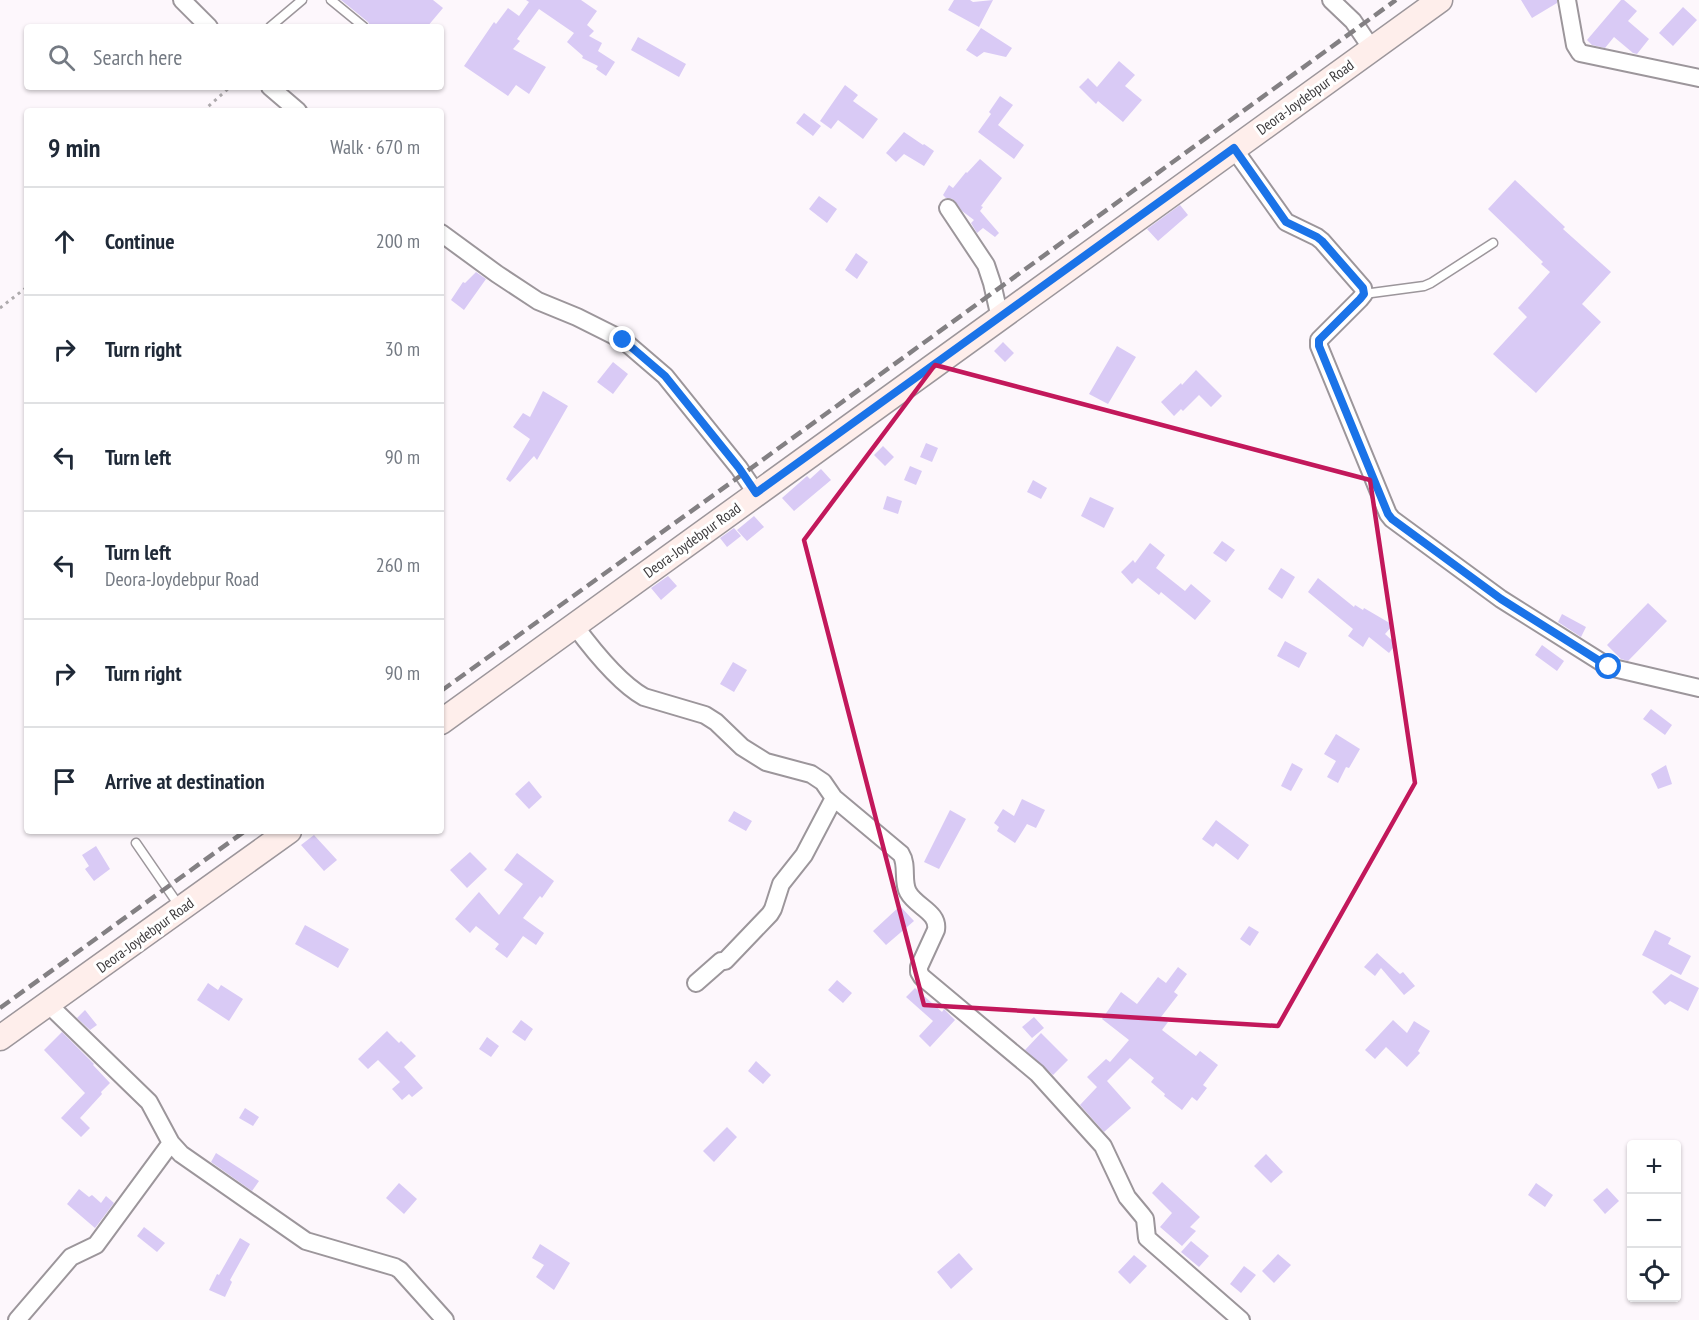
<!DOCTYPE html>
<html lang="en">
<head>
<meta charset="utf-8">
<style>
	:root { --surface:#fff; --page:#f6f6f7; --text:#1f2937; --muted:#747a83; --line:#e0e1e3 }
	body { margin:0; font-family:"PT Sans Narrow",sans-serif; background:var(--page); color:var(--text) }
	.controls { position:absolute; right:18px; bottom:18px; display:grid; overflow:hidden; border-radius:6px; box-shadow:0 2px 4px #0004 }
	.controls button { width:54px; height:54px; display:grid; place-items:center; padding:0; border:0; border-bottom:2px solid var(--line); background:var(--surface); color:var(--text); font:30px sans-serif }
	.stop { position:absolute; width:18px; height:18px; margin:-14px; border:4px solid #1a73e8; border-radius:50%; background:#fff }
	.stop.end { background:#1a73e8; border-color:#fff; box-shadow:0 2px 6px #0008 }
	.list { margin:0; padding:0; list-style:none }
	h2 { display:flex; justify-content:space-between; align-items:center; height:78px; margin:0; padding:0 24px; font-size:26px }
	h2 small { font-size:20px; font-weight:400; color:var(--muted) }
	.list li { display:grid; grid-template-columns:39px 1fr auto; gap:18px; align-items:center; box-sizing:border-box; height:108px; padding:0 24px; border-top:2px solid var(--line) }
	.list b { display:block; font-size:22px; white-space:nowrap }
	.list p { margin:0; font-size:20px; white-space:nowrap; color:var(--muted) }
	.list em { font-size:20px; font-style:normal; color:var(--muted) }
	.icon { flex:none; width:33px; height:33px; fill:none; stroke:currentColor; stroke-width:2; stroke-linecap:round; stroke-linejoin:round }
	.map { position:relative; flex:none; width:1699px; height:1320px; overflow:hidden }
	.search { position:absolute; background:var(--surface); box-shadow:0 2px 4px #0004; left:24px; top:24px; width:420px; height:66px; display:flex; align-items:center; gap:15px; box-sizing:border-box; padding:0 21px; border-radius:6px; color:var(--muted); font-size:22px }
	.panel { position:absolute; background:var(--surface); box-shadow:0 2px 4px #0004; left:24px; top:108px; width:420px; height:726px; border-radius:6px }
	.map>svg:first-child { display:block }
</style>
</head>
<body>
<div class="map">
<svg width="1699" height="1320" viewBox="0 0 1699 1320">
	<rect width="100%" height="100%" fill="#fdf7fc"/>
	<!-- building -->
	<path fill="#d9caf5" d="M341,0H433L443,8L427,27H371L368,22Z
		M526,0H581L597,11L587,25L594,31L589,36L602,43L598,51L615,62L606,76L596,69L598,66L582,58L583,56L567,42L574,33L539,9L517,39L520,41L513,49L546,67L529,94L516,85L508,96L464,66L494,22L496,24L508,8L519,16L529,2Z
		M954,0H970L973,2L993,0L979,27L948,10Z
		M1521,0H1557V3L1532,18Z
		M1621,0H1624L1637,11L1628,21L1649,39L1637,54L1633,53L1614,37L1605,48L1592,45L1587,40Z
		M1683,7L1697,20L1673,46L1659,33Z
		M981,28L1012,48L1006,57L984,52L977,57L966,50Z
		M638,37L686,64L679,77L631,50Z
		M1119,61L1135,75L1125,86L1142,100L1123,122L1098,101L1096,104L1079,87L1088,78L1097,87Z
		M845,85L858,95L853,101L878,119L863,139L838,120L831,129L820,121Z
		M1000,96L1013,105L998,125L1024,145L1014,159L978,132L991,114L989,112Z
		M804,113L821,126L813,136L796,123Z
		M904,132L923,145L924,144L934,151L924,166L904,154L896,162L886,153Z
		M980,159L1002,178L981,206L983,207L980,211L999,233L995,237L983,228L977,233L971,223L974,220L962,211L953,199L946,198L943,195L949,185L953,188L966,172L967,173Z
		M1515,180L1565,227L1563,229L1611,272L1582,304L1601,322L1536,393L1493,354L1527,317L1518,308L1550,272L1541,264L1543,262L1488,209Z
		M819,196L837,209L827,223L809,209Z
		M1180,205L1188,215L1158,241L1147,229Z
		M856,253L868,262L857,279L845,270Z
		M476,272L486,279L464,310L451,300L463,282L465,283Z
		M1003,342L1014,353L1005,362L994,351Z
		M1117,346L1136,357L1108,404L1089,394Z
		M613,362L628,374L613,394L597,382Z
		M1196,370L1222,396L1211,407L1199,395L1183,411L1181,409L1174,416L1161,402L1181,383L1182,385Z
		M543,391L568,406L537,460L534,456L510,482L506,479L530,439L513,427L523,413L530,417Z
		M926,443L938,448L932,462L920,457Z
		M883,446L894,457L885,466L874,455Z
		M910,466L922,471L916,485L904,480Z
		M821,469L831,480L794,511L782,498L807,476L810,479Z
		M1033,480L1047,488L1041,499L1027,492Z
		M887,496L902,501L898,514L883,509Z
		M1090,497L1114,508L1104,528L1081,516Z
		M754,516L764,527L747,541L737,530Z
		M734,528L741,536L727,547L720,538Z
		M1222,541L1235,550L1226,562L1213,553Z
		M1150,543L1165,555L1156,568L1185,591L1191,584L1211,601L1195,620L1161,592L1159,595L1138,578L1132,584L1121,572L1133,560L1135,563Z
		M1281,568L1295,577L1282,599L1268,589Z
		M668,576L677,586L661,600L651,588Z
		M1318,578L1354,607L1355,605L1363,610L1364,608L1393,625L1385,634L1396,644L1389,653L1369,637L1363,647L1348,636L1353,629L1308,592Z
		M1648,603L1667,621L1628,661L1621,659L1607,645Z
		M1562,614L1586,627L1581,637L1558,622Z
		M1285,641L1307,653L1299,668L1277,656Z
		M1542,645L1564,661L1557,671L1535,655Z
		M733,662L747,670L734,692L720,684Z
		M1651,709L1672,725L1665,735L1643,719Z
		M1336,734L1360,749L1349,768L1346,767L1338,783L1327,777L1336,761L1324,754Z
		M1292,763L1303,769L1291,791L1281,786Z
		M1666,765L1672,784L1658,789L1651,774Z
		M529,781L542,797L529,809L515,794Z
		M1022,799L1045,810L1036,828L1027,824L1015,843L997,831L999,827L994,823L1003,809L1014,816Z
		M950,810L966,819L939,869L924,862Z
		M734,811L752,821L746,831L728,821Z
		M1216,820L1249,845L1238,860L1216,843L1213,847L1202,839Z
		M314,835L337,860L324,871L301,845Z
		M96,846L110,869L94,881L85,869L89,866L82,855Z
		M470,852L487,869L467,888L450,870Z
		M517,853L554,881L542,898L540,896L523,918L544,933L536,945L523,936L507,958L495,949L499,944L476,926L470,933L455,919L479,892L499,915L523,884L504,870Z
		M900,906L914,921L886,945L873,931Z
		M305,925L349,949L338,968L295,944Z
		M1249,926L1259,932L1250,946L1240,939Z
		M1655,930L1671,938L1668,944L1691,956L1681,975L1642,955Z
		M1377,953L1400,974L1403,972L1415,986L1404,995L1381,968L1375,976L1364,967Z
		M1178,967L1187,974L1174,992L1178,995L1161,1017L1168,1022L1162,1030L1196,1056L1200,1051L1218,1065L1203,1085L1207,1088L1197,1101L1192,1097L1182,1110L1164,1096L1165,1094L1151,1082L1154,1078L1130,1058L1107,1081L1131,1108L1104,1132L1080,1105L1097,1087L1087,1077L1106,1059L1110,1062L1129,1040L1102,1019L1121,992L1137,1004L1158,977L1166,983Z
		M1671,974L1699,988L1688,1011L1670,1001L1665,1005L1652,992Z
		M837,980L852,993L843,1003L828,990Z
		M208,983L218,990L221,985L243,999L229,1021L197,1000Z
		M915,988L942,1012L944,1009L955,1020L930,1047L919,1036L933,1021L906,997Z
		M85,1010L97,1025L90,1030L77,1018Z
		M1034,1017L1044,1028L1032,1038L1022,1027Z
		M521,1020L533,1029L525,1041L512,1032Z
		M1393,1020L1407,1033L1414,1021L1430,1031L1418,1051L1420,1053L1407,1067L1386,1047L1375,1059L1365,1050Z
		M387,1031L399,1043L401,1041L416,1056L404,1067L423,1088L412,1097L409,1094L402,1100L392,1089L400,1082L378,1060L368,1069L358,1059Z
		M62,1032L94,1064L93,1065L110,1083L101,1092L102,1094L80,1118L90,1128L81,1137L61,1118L85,1093L44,1050Z
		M1041,1033L1068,1060L1053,1075L1025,1050Z
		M487,1037L499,1046L491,1057L479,1049Z
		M756,1061L771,1075L763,1084L748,1071Z
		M245,1108L259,1117L253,1126L239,1118Z
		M727,1127L737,1137L714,1162L703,1151Z
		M216,1153L259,1181L252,1191L211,1162Z
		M1266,1154L1283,1172L1271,1183L1254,1166Z
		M1162,1182L1200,1217L1190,1227L1196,1231L1182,1246L1160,1227L1172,1213L1152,1193Z
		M399,1183L417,1199L404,1214L386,1198Z
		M1536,1183L1553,1195L1545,1207L1528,1195Z
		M1607,1188L1619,1201L1605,1214L1593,1200Z
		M79,1189L89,1197L92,1195L101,1203L106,1196L114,1203L95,1228L67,1204Z
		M144,1227L165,1243L157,1252L137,1236Z
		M240,1238L250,1244L230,1280L232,1282L225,1297L209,1290L217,1274L219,1275Z
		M1191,1241L1209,1256L1199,1267L1181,1252Z
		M540,1244L570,1263L554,1290L536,1277L544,1265L532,1258Z
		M959,1253L973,1269L951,1289L937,1272Z
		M1278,1254L1291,1265L1274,1283L1262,1271Z
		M1134,1255L1147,1266L1130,1284L1118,1272Z
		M1244,1266L1256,1275L1241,1293L1230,1284Z"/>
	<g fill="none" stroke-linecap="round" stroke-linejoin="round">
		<defs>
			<path id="lane" d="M331,0L364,27
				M270,27L302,0
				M1364,294L1424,286L1431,283L1493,243
				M136,843L180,907"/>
			<path id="street" d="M182,0L209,27
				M1331,0L1353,21L1372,49
				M1567,0L1575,45L1580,53L1699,78
				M270,87L298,111
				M1234,149L1286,222L1317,237L1322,241L1363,288L1364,294L1360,299L1319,340V346L1388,514L1392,519L1501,599L1609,667L1699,688
				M948,208L986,265L992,283L1000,318
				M441,233L497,274L538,301L577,317L623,340L665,376L739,468L756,493
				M575,626C592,649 619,683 644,697L705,715L716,722L742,747L766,762L811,774L823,782L834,798L901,854C908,865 902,881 908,892C916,907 939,912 936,930L919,967V972L922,977L1037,1073L1103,1146L1127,1197L1142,1215L1145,1219L1147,1238L1241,1320
				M696,983L721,961H725L770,914L773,909L781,884L804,855L834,798
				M48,1004L149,1102L171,1143L181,1154L306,1241L395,1267L400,1270L445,1320
				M17,1320L71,1257L96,1245L171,1143"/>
			<path id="secondary" d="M441,722L1440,0
				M0,1038L289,831"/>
		</defs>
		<!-- lane casing -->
		<use href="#lane" stroke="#9c969b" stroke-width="11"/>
		<!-- street casing -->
		<use href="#street" stroke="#9c969b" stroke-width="20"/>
		<!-- secondary casing -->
		<use href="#secondary" stroke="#9c969b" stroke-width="27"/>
		<!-- path -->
		<path stroke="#aeaaad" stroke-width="3" stroke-dasharray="3 4.5" stroke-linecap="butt" d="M203,111L230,87
			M0,308L27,287"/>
		<!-- lane -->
		<use href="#lane" stroke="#fff" stroke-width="8"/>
		<!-- street -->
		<use href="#street" stroke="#fff" stroke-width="16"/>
		<!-- secondary -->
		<use href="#secondary" stroke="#feeeeb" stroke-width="24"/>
		<!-- rail -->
		<path stroke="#838083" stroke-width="4.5" stroke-dasharray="12 6" stroke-linecap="butt" d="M441,691L743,474L1396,0
			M0,1008L245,831"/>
	</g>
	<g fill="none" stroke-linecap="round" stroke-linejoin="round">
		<!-- route -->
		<path stroke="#1a73e8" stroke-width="8" d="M623,340L665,376L739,468L756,493L1234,148L1286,222L1317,237L1322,241L1363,288L1364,294L1360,299L1319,340V346L1388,514L1392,519L1501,599L1609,667"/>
	</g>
	<!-- marked area -->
	<path fill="none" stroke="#c2185b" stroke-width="4.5" stroke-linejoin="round" d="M935,365L1370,480L1415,783L1278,1026L924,1005L804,540Z"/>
	<g text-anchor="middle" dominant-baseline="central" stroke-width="6" stroke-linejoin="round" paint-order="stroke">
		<!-- street labels -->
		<g font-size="15" fill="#3e3c3e" stroke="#fff">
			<text transform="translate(1305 97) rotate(-36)">Deora-Joydebpur Road</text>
			<text transform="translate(692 540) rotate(-36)">Deora-Joydebpur Road</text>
			<text transform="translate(145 935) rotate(-36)">Deora-Joydebpur Road</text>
		</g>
	</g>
</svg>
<div class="controls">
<button>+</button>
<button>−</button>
<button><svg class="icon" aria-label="locate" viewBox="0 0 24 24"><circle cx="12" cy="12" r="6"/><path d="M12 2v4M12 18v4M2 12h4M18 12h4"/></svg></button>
</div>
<div class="stop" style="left:1609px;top:667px"></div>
<div class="stop end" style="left:623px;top:340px"></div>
<div class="search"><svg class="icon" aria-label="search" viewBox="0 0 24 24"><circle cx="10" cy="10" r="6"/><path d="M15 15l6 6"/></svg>Search here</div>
<section class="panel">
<h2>9 min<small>Walk · 670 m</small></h2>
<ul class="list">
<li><svg class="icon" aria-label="ahead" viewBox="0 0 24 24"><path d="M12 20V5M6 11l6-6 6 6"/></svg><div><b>Continue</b></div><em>200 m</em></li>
<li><svg class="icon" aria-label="right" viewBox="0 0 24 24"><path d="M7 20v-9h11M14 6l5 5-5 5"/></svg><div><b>Turn right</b></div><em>30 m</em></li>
<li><svg class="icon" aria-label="left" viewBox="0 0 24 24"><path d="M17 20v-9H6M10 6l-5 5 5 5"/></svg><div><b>Turn left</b></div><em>90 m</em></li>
<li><svg class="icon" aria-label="left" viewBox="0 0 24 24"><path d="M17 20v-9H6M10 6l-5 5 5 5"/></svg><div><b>Turn left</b><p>Deora-Joydebpur Road</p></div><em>260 m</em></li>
<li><svg class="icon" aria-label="right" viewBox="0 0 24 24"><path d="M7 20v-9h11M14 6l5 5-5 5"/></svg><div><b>Turn right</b></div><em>90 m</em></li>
<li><svg class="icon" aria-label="arrive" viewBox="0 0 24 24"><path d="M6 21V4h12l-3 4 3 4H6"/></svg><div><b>Arrive at destination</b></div></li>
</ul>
</section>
</div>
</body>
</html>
